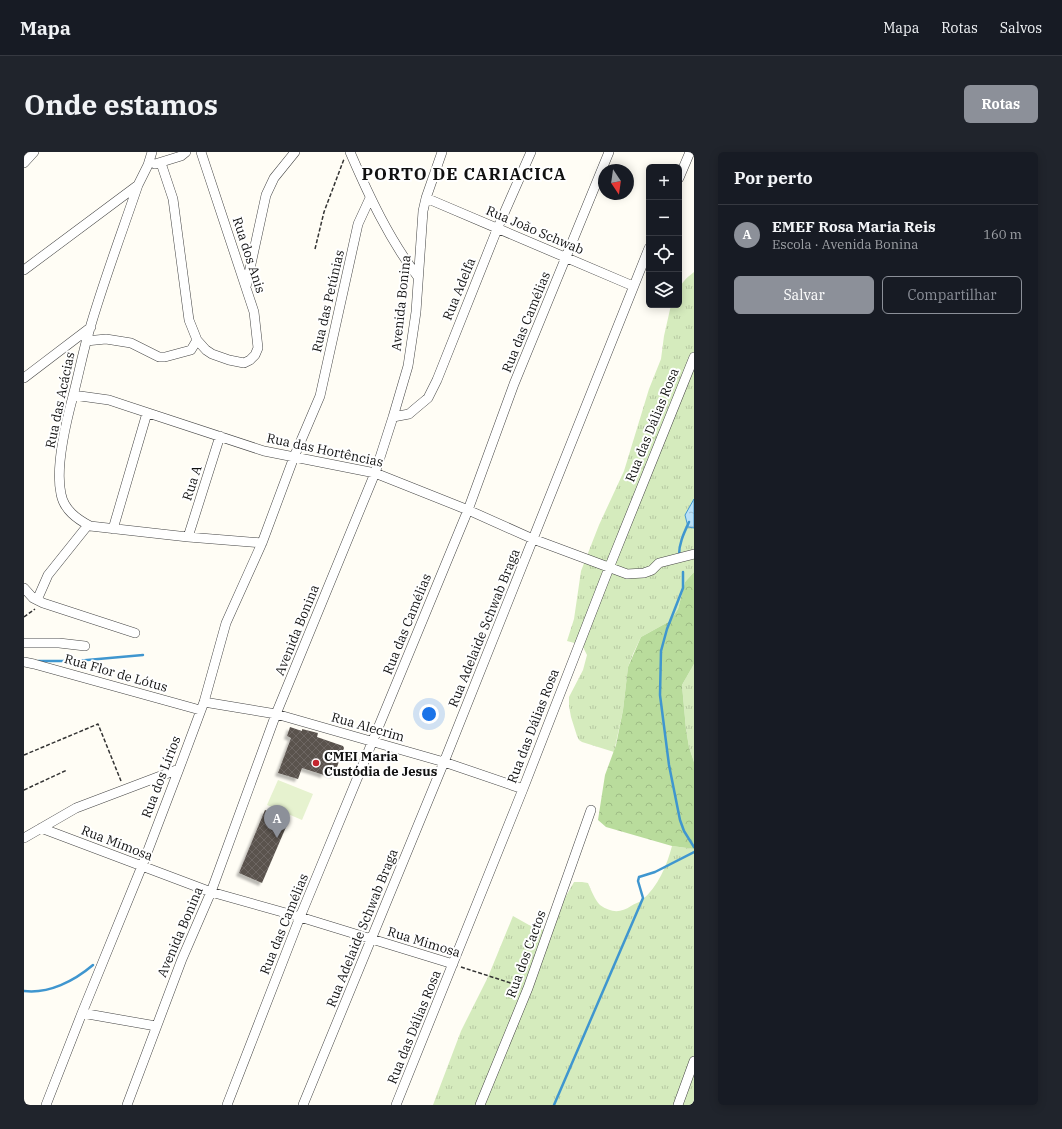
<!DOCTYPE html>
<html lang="pt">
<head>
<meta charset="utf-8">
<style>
	:root { --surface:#171b24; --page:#20242c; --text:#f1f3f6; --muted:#9ea1a6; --line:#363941; --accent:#8c9099 }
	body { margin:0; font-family:"IBM Plex Serif",serif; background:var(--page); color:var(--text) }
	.controls { position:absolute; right:12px; top:12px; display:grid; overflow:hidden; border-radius:6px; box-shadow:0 2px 10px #0003 }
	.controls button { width:36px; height:36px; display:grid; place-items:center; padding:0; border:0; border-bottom:1px solid var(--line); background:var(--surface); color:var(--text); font:20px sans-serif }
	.compass { position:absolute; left:574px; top:12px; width:36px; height:36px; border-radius:50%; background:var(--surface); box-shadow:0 2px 10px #0003; rotate:167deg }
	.you { position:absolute; left:405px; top:562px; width:14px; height:14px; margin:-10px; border:3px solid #fff; border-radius:50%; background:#1a73e8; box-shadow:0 0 0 6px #1a73e833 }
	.badge { display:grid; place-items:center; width:26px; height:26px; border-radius:50%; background:var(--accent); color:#fff; font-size:13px; font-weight:700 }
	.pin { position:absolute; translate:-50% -33px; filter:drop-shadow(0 1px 2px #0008) }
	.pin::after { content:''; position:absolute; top:21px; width:14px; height:12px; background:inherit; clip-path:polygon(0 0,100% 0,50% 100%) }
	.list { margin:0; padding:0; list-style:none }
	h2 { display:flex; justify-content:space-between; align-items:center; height:52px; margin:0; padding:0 16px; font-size:17px }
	h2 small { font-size:13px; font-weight:400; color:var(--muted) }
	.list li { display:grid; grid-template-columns:26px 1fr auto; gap:12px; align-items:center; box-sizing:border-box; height:60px; padding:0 16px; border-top:1px solid var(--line) }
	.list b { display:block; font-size:15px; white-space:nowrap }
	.list p { margin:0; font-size:13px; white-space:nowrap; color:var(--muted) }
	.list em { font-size:13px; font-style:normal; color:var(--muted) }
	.actions { display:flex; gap:8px; padding:12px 16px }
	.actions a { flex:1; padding:9px 0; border:1px solid var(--accent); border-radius:6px; text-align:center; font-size:14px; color:var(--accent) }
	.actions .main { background:var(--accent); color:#fff }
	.icon { flex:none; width:22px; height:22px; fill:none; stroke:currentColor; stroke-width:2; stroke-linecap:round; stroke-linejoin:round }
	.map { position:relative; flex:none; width:670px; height:953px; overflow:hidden; border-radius:6px }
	header { display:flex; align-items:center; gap:24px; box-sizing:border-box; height:56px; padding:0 20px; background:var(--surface); border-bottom:1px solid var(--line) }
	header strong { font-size:19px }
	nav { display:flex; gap:22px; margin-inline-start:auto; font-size:14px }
	.intro { display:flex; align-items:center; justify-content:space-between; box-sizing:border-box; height:96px; padding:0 24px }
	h1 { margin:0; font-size:28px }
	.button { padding:10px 18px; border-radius:6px; background:var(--accent); color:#fff; font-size:14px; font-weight:700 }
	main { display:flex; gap:24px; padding:0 24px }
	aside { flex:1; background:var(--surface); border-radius:6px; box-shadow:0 2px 10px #0003 }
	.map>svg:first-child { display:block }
</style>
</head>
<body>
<header>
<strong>Mapa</strong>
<nav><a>Mapa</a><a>Rotas</a><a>Salvos</a></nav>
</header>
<div class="intro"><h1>Onde estamos</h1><a class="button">Rotas</a></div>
<main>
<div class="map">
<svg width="670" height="953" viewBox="0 0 670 953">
	<defs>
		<pattern id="grass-tufts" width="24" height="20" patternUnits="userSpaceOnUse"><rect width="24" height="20" fill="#d5ebbd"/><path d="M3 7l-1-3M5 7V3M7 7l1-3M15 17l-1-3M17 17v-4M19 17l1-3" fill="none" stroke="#b6c8a1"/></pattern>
		<pattern id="forest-crowns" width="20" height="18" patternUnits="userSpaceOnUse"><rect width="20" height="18" fill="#b9dc9c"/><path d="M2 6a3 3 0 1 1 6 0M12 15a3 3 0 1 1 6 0" fill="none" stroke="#9ebc85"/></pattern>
		<pattern id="water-ripples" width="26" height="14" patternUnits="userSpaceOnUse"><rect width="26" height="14" fill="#b9e0f7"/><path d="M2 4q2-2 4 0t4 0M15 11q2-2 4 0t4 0" fill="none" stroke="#9ebfd3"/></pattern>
		<pattern id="building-cross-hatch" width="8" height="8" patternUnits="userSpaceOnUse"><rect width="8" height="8" fill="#5a524d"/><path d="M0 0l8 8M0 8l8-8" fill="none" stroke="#6d6662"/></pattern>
		<filter id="shadow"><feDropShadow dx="-3" dy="3" stdDeviation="1" flood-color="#0004"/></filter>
	</defs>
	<rect width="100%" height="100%" fill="#fffdf5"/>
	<!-- grass -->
	<path fill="url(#grass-tufts)" d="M670,120V347L661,363L664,375L670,376V420L661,430L654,457L646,469L617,485L609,502L604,515L599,558L590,600L558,590L555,588L553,584L547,565L545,554V545L559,518L563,503L558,493L543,489L550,467L557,419L575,373L600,319L625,237L637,207L640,184L647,153H655C655,134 655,132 670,120Z
		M670,512V610L665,595L662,577L658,533Z
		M648,694L670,697V953H409L437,879L464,825L489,764L505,773L522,779L550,730H558L564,731C567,738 571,748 576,753C587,761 597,761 607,754C611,751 615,751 618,748C634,735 643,713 648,694Z"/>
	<!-- forest -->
	<path fill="url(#forest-crowns)" d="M670,420V512L658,533L662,577L665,595L670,610V697L648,694L582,675L574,668L581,623L592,593L599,558L604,515L617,485L646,469L654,457L661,430Z"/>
	<!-- pitch -->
	<path fill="#e6f2cf" d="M254,628L289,642L278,668L243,653Z"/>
	<!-- water -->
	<path fill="url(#water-ripples)" stroke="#3f96cf" d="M670,347V376L664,375L661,363Z"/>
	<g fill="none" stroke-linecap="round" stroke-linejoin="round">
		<!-- stream -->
		<path stroke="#3f96cf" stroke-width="2.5" d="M655,403C655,391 660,381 665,370
			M659,420V436L643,477L637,499L636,543L645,613L656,668L660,679L670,695
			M14,509H52L119,503
			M0,839C25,842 50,829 69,813
			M530,953L619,746L614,729L615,725L631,720L670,700"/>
	</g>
	<!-- building -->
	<path fill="url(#building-cross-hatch)" filter="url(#shadow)" d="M266,575L278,579V577L294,581L293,585L319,594L320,596L310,623L301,620L300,623L278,616L274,627L254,621L267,586L263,584Z
		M241,658L265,668L238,731L215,721Z"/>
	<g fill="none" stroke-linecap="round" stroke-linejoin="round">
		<defs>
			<path id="minor" d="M128,0L124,13L114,33C98,80 80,128 66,176C59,199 55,221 49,244C42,270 31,315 37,342C40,358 53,367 66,374L164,385L238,391
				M326,0C345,44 365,87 394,125
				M0,11L10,0
				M137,11L149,47L165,168L173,188L182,198L188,202L205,208L220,211L226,208L231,203L234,196L230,160L177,0
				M131,12L157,4L162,0
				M655,26L666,0
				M402,46L609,134
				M0,118L114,33
				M222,135L242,43L250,26L271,0
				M62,189L82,187L107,191L135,205H141L167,198L173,188
				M0,226L67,175
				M49,243L85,248L103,254L240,299L351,321L444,358L509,387L603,422L620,421L628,418L635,411L670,402
				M369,265L385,262L392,256L404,246L413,228L474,75L507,0
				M89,377L123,261
				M164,385L196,284
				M0,436L9,446L19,451L111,481
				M13,448L24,423L64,373
				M0,491H35L61,494
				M0,510L10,512L176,558
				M180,550L252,562L420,610L499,637
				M17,676L187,740L276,765L429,812
				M0,686L52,656L155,617
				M58,861L132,874
				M22,953L58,861L118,714L155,617L180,550L202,471L238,391L270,305L296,244L334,72L346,46
				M103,953L158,807L187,740L252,562L351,321L369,265L384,214L392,160L399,59L402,46L418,0
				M203,953L276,765L444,358L490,232L585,0
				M279,953L420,610L625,96
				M372,953L499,637L585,416L670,205
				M456,953L504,836L567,658
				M654,953L670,909"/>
		</defs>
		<!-- minor casing -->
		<use href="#minor" stroke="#444" stroke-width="10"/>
		<!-- path -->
		<path stroke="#333" stroke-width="1.5" stroke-dasharray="4 2" stroke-linecap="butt" d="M291,97L300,60L320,7
			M0,465L11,457
			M0,603L74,572L97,629
			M0,638L43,618
			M437,815L496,834"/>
		<!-- minor -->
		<use href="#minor" stroke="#fff" stroke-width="9"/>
	</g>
	<!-- markers -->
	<circle fill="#c4262e" stroke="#fff" stroke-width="1.5" cx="292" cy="611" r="4"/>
	<g text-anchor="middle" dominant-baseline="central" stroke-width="4" stroke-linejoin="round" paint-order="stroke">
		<!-- street labels -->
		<g font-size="13" fill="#111" stroke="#fff">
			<text transform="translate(511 78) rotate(23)">Rua João Schwab</text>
			<text transform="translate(225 103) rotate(72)">Rua dos Anis</text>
			<text transform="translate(435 137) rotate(-68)">Rua Adelfa</text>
			<text transform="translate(304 149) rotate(-77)">Rua das Petúnias</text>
			<text transform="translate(377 151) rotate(-84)">Avenida Bonina</text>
			<text transform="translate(502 170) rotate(-68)">Rua das Camélias</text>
			<text transform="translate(36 248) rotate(-78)">Rua das Acácias</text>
			<text transform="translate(628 273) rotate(-68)">Rua das Dálias Rosa</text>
			<text transform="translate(301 298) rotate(12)">Rua das Hortências</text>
			<text transform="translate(168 331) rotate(-72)">Rua A</text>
			<text transform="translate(383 472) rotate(-68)">Rua das Camélias</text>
			<text transform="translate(460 476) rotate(-68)">Rua Adelaide Schwab Braga</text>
			<text transform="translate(273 478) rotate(-68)">Avenida Bonina</text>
			<text transform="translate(92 521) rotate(16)">Rua Flor de Lótus</text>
			<text transform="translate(509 574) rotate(-69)">Rua das Dálias Rosa</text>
			<text transform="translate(344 575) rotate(16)">Rua Alecrim</text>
			<text transform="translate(137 625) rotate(-69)">Rua dos Lírios</text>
			<text transform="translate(93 691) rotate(21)">Rua Mimosa</text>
			<text transform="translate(260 772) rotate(-68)">Rua das Camélias</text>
			<text transform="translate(338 776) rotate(-68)">Rua Adelaide Schwab Braga</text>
			<text transform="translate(156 780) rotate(-67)">Avenida Bonina</text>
			<text transform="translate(400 790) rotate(17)">Rua Mimosa</text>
			<text transform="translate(502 802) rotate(-70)">Rua dos Cactos</text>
			<text transform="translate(390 875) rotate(-68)">Rua das Dálias Rosa</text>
		</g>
		<!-- poi labels -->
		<g font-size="13" font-weight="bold" fill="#111" stroke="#fff" text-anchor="start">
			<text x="300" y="604">CMEI Maria<tspan x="300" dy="15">Custódia de Jesus</tspan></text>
		</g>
		<!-- district labels -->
		<g font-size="17" font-weight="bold" letter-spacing="1" fill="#111" stroke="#fff">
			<text x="440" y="22">PORTO DE CARIACICA</text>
		</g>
	</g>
</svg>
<div class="controls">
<button>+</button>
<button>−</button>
<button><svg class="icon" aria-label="locate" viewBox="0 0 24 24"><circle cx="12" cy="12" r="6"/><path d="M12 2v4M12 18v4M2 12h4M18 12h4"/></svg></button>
<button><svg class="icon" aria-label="layers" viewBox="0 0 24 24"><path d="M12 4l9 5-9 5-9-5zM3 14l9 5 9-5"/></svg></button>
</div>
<svg class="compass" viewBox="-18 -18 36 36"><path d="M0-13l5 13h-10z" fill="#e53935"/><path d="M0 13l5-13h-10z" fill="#9ea1a6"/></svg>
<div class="you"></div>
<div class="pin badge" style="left:253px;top:686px">A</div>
</div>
<aside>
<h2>Por perto<small></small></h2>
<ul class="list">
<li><span class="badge">A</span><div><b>EMEF Rosa Maria Reis</b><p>Escola · Avenida Bonina</p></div><em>160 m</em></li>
</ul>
<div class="actions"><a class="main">Salvar</a><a>Compartilhar</a></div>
</aside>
</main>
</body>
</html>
